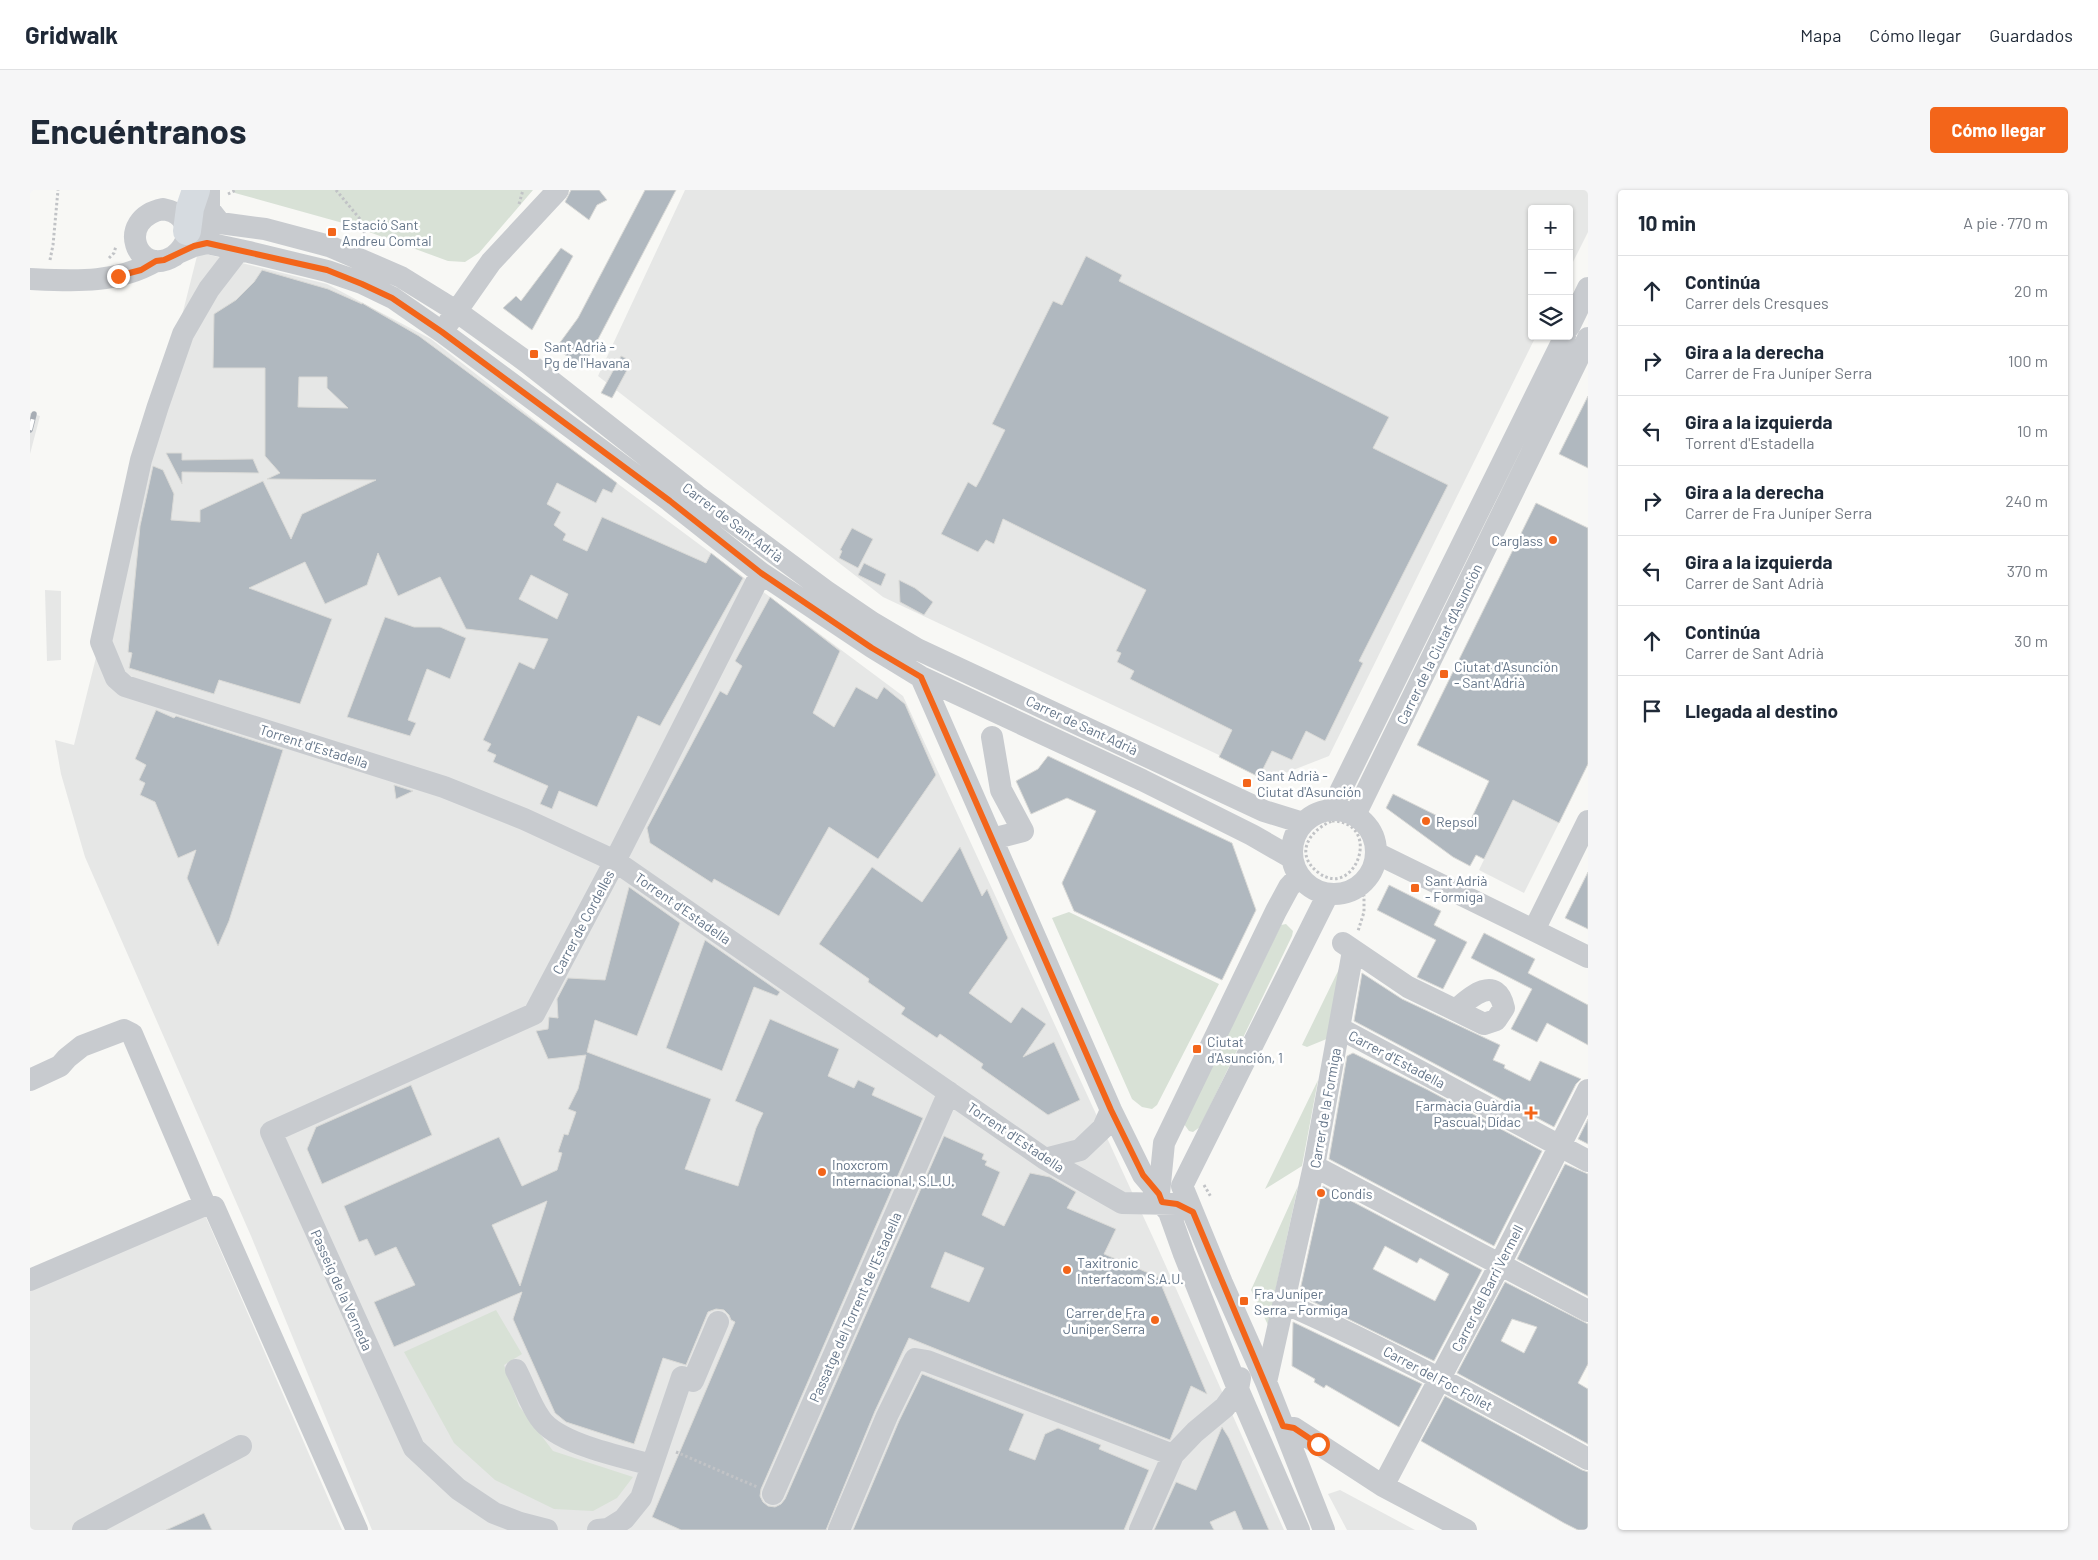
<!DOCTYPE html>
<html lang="es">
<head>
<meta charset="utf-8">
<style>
	:root { --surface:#fff; --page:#f6f6f7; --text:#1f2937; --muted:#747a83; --line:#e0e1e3; --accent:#f3651a }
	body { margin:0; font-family:Barlow,sans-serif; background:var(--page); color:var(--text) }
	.controls { position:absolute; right:15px; top:15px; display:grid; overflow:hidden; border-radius:5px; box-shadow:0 1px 4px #0004 }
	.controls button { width:45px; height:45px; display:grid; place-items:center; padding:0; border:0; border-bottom:1px solid var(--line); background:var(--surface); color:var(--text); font:25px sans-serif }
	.stop { position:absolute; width:15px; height:15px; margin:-11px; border:4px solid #f3651a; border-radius:50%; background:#fff }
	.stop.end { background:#f3651a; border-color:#fff; box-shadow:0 1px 5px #0008 }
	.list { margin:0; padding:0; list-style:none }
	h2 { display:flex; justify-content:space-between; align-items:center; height:65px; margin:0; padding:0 20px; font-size:21px }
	h2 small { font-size:16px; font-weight:400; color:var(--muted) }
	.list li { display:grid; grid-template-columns:32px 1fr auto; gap:15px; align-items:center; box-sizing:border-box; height:70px; padding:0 20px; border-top:1px solid var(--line) }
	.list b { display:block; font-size:19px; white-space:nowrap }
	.list p { margin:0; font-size:16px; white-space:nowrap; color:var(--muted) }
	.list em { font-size:16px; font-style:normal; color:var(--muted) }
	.icon { flex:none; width:28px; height:28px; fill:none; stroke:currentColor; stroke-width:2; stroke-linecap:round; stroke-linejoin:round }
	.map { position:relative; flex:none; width:1558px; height:1340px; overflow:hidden; border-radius:5px }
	header { display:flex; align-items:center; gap:30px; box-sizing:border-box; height:70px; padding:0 25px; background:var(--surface); border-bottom:1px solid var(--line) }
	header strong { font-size:24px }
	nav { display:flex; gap:28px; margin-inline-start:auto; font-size:18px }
	.intro { display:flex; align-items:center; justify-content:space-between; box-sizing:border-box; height:120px; padding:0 30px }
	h1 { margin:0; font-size:35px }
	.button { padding:12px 22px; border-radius:5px; background:var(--accent); color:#fff; font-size:18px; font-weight:700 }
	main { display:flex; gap:30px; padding:0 30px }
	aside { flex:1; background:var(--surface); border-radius:5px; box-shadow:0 1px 4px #0004 }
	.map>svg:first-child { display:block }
</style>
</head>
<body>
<header>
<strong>Gridwalk</strong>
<nav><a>Mapa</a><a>Cómo llegar</a><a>Guardados</a></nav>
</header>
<div class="intro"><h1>Encuéntranos</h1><a class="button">Cómo llegar</a></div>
<main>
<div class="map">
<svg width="1558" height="1340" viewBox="0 0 1558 1340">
	<rect width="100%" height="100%" fill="#f8f8f5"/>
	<!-- built -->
	<path fill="#e6e7e6" d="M655,0H1558V42L1539,80V19H1502V146H1506L1299,566L1240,589L853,407L568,186Z
		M168,62L297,94L401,149L560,273L873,506L1126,1054L1254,1340H342L221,1046L55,667L31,584L25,550L44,555Z
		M0,223L10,226L0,264Z
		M15,400L31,401V470L17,471Z
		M1483,610L1529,633L1494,703L1449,680Z
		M175,1025L312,1340H0V1101Z
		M1310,1300L1385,1340H1317L1298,1304Z"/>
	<!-- green -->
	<path fill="#d8e1d6" d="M202,0H503L449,63L435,72L418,71L320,35L205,3Z
		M1039,722L1189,794L1127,915L1122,919L1112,917L1102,909L1022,728Z
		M1256,734L1263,741L1262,746L1170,937L1163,942L1159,941L1154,934L1251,735Z
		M1311,775L1299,848L1277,857L1272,855Z
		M1288,890L1272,976L1235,999Z
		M1268,996L1238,1135L1221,1100Z
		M466,1120L492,1164L474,1175L489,1216L523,1261L603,1287L587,1308L563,1321L524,1319L465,1290L424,1253L374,1162Z"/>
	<!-- building -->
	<path fill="#b0b8bf" stroke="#dadad7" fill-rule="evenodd" d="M541,0H569L577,10L567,15L559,30L535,12Z
		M615,0H646L553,178L526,158L548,128Z
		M531,58L543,66L502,140L473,118L486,106L491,111Z
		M1056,66L1092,85L1089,91L1359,227L1343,258L1418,295L1329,471L1333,473L1295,551L1276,541L1262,570L1242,561L1229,587L1189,567L1202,540L1100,489L1104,481L1087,472L1091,463L1086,461L1116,400L973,329L964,354L956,350L948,362L911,344L938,292L946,297L950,290L975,240L962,234L1023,111L1032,115Z
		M232,80L298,99L332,114V113L389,146L587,293L582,303L573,299L566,313L527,293L517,314L531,322L524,335L536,344L533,350L557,361L572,327L676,373L681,363L713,388L630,536L608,526L567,617L529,601L522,619L510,614L518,596L463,572L466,565L457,561L461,554L453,550L489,472L504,479L518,449L436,439L410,387L368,406L348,363L337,395L295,414L275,372L219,398L302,429L270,514L189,490L184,504L99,478L102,463L98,462L110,336L123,276L133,280L144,304L141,330L170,332V320L233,291L261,349L272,324L346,290L237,289L250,283L235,266V178H183L184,124L206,110L224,92ZM269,187H297V198L318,218L268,217ZM501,385L538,404L527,429L489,409Z
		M591,166L602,171L582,208L571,203Z
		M1558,206V278L1529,264Z
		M136,263H152V270L223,269L229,283L152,282V294Z
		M1506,313L1558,338V574L1529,633L1483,610L1454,669L1446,665L1440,676L1423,667L1356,618L1363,604L1436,640L1459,591L1387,555Z
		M822,338L843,349L828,378L809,368L812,361L810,360Z
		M834,373L856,384L851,396L828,385Z
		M869,390L885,398L903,412L894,425L870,412Z
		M740,407L810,461L783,523L804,537L826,497L847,509L854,497L875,514L906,585L848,669L799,637L749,726L684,689L682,693L620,653L617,638L690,501L697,505L712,476L705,471Z
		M355,427L384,437H410L436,448L420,489L397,479L378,530L386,533L380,546L317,527Z
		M126,520L144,528L146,526L253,560L199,731L188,756L157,688L166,660L148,668L125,612L110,605L115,593L109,590L116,575L105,569Z
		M1018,566L1202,653L1226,720L1192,790L1044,721L1032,693L1066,621L1037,608L1001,624L986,591L1008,579Z
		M364,595L383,601L366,609Z
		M930,657L952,706L957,699L978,748L939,803L981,833L992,817L1016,834L993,867L1024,852L1050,910L1018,925L951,878L953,874L910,844L907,848L871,824L875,818L838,792L839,789L789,754L842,677L892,712Z
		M1558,682V739L1535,728Z
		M1359,695L1411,721L1404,735L1437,752L1413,799L1387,787L1406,750L1347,720Z
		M599,697L650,733L607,846L565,830L557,862L681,909L655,979L708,996L726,938L733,923L705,911L740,829L809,859L798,886L824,898L828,890L845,898L842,905L893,928L731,1299L730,1306L733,1312L738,1316L745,1317L751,1314L755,1309L914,946L954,964L952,969L957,971L955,975L970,982L952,1025L974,1036L1000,983L1020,987L1046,1002L1037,1018L1086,1039L1074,1064L1128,1087L1177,1204L1161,1196L1140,1250L968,1184L879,1148L845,1221L796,1340H651L622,1327L705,1132L701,1130L699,1125L694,1120L686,1119L678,1122L656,1175L633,1168L604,1254L536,1232L525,1223L483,1129L492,1102L364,1157L344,1112L385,1095L366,1057L345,1066L337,1049L329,1052L314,1016L469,947L492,996L527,980L532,963L528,962L534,944L538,945L546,922L538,919L548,899L556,865L518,869L506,841L518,839L519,827L528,828L527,809L538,788L575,790ZM517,1011L490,1096L462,1035ZM915,1062L954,1078L939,1112L901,1097Z
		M1454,743L1505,769L1498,783L1558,815V855L1517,833L1507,852L1481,839L1502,799L1441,768Z
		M675,750L750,802L747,806L724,797L692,881L636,858Z
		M1332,783L1372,809L1470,855L1463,870L1475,875L1474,878L1500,891L1510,871L1551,889L1546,894L1524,937L1324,831Z
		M1323,863L1398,900L1512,961L1464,1056L1299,969L1317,866Z
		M381,895L402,945L292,994L277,959L286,937Z
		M1558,929V954L1548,949Z
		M1535,974L1558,984V1106L1487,1069Z
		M1293,996L1452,1080L1404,1171L1269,1105ZM1355,1056L1387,1073L1390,1068L1419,1084L1405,1111L1343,1079Z
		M1475,1092L1558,1134V1174L1548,1193L1558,1199V1254L1427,1183ZM1482,1129L1507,1137L1494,1163L1471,1151Z
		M1263,1132L1392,1194L1369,1237L1296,1195L1294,1198L1284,1192L1285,1189L1262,1176Z
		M892,1184L994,1224L979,1260L1005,1270L1015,1244L1028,1238L1071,1255L1069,1259L1119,1280L1094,1340H823L869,1231Z
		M1415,1206L1552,1280L1558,1282V1340H1548L1534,1333L1391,1251Z
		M1192,1237L1199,1248L1239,1340H1213L1205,1321L1180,1332L1184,1340H1124L1146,1292L1166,1300Z
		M174,1323L182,1340H136Z"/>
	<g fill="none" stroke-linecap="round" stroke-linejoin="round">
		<!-- path -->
		<path stroke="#c1c3c6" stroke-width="3" stroke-dasharray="2.5 2.5" stroke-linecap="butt" d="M306,0L330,29L336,48
			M198,4L206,0
			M489,14L493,0
			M79,68L84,63L86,56
			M20,70L23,55L28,0
			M1302,631C1354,632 1325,710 1289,683C1264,665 1278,641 1302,631Z
			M1314,696L1334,706V722L1328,741
			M1174,995L1181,1007
			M646,1262L727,1297"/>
		<!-- minor -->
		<path stroke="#c8cbcf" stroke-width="22" d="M179,0V19L190,33
			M133,19C149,22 157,30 157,47C155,55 151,61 144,66C107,89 84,29 133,19Z
			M148,23L169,34L190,33L235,39L299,56L371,87L426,121L498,173L666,305L796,401L843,433L887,459L1234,621L1273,633
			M209,60L179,99L153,144L128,216L111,270L71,452L86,488L95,496L414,597L494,629L585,671L1015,969L1092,1013L1147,1014L1163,1023
			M148,63L164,56L177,53L219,62L297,81L332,93L363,108L412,142L640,311L731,383L842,457L891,487L1112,590L1222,645L1262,668
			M0,89C44,91 86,94 126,71
			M419,132L461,72L528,0
			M1539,137L1558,98
			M891,487L1081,920L1113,985L1129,1004
			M962,547L971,600L993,641L962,649
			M1301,620L1535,146
			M1262 662a42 42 0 1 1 84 0a42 42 0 1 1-84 0Z
			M1325,625L1558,148
			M1346,663L1558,767
			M1504,740L1558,631
			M1313,753L1378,797L1454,834L1466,830L1474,818C1467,784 1441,806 1426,820
			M1309,838L1558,971
			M0,890L30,876L37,868L52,856L94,840L102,844L175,1015
			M1015,969L1050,960L1073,938L1081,920
			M1284,976L1558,1121
			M0,1090L175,1015L184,1017L327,1340
			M1254,1113C1358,1159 1458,1214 1558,1269
			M486,1180C494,1195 500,1214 510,1228C527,1254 593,1267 622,1275
			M1236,1192L1284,976L1323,761
			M1253,1236L1264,1238L1353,1296L1436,1340
			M1353,1296L1466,1082L1558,900
			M743,1304L919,902
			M53,1340L211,1256
			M517,1340L490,1333L464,1323L428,1299L384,1258L241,942L504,824L585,671L731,383
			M568,1340L578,1339L594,1329L611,1308L652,1187L663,1191L688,1132
			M809,1340L857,1226L885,1169L897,1171L1143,1265
			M1110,1340L1143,1265L1165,1242L1195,1217L1208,1199L1210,1188
			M1269,1340L1208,1199L1154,1064L1139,1022L1131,1013L1129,1004L1134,953L1246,721L1259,697L1269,686
			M1294,1340L1236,1192L1192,1093L1152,996L1298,704"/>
		<!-- major -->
		<path stroke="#d6dbe0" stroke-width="28" d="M157,41L160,18L166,0"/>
		<defs>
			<path id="rail" d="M0,240L4,224"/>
		</defs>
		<!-- rail casing -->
		<use href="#rail" stroke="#a7adb4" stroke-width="5.5"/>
		<!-- rail -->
		<use href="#rail" stroke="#fff" stroke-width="4" stroke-dasharray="11" stroke-linecap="butt"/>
	</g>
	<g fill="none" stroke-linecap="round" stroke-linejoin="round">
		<!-- route -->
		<path stroke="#f3651a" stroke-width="6" d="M88,86L111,80L126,71L134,70L164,56L177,53L297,80L332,94L362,108L412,142L640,311L731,383L842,458L891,487L1081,920L1113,985L1129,1004L1132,1012L1147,1014L1163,1022L1253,1236L1264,1238L1288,1254"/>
	</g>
	<!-- markers -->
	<g fill="#f3651a" stroke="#fff" stroke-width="2">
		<rect x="297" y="37" width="10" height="10" rx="2.5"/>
		<rect x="499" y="159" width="10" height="10" rx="2.5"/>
		<circle cx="1523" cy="350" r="5"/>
		<rect x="1409" y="479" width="10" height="10" rx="2.5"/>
		<rect x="1212" y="588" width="10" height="10" rx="2.5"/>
		<circle cx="1396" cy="631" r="5"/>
		<rect x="1380" y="693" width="10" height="10" rx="2.5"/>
		<rect x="1162" y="854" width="10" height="10" rx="2.5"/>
		<path d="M1498.5 915.5h5v5h5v5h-5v5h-5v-5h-5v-5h5z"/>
		<circle cx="792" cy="982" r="5"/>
		<circle cx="1291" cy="1003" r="5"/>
		<circle cx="1037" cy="1080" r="5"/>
		<rect x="1209" y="1106" width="10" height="10" rx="2.5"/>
		<circle cx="1125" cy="1130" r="5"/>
	</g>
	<g text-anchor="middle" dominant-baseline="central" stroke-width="5" stroke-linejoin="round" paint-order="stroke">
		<!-- poi labels -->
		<g font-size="14" fill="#647589" stroke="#fff" text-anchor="start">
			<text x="312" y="34">Estació Sant<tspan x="312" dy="16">Andreu Comtal</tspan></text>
			<text x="514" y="156">Sant Adrià -<tspan x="514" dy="16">Pg de l'Havana</tspan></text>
			<text x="1513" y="350" text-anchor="end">Carglass</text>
			<text x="1424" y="476">Ciutat d'Asunción<tspan x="1424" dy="16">- Sant Adrià</tspan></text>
			<text x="1227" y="585">Sant Adrià -<tspan x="1227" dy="16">Ciutat d'Asunción</tspan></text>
			<text x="1406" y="631">Repsol</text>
			<text x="1395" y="690">Sant Adrià<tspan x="1395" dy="16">- Formiga</tspan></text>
			<text x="1177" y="851">Ciutat<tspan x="1177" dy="16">d'Asunción, 1</tspan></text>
			<text x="1491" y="915" text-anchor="end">Farmàcia Guàrdia<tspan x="1491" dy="16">Pascual, Dídac</tspan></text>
			<text x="802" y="974">Inoxcrom<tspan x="802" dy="16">Internacional, S.L.U.</tspan></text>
			<text x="1301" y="1003">Condis</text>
			<text x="1047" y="1072">Taxitronic<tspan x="1047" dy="16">Interfacom S.A.U.</tspan></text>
			<text x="1224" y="1103">Fra Juníper<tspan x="1224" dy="16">Serra - Formiga</tspan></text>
			<text x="1115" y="1122" text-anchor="end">Carrer de Fra<tspan x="1115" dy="16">Juníper Serra</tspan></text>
		</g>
		<!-- street labels -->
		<g font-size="14" fill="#647589" stroke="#fff">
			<text transform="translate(703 332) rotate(37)">Carrer de Sant Adrià</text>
			<text transform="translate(1409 454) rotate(-64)">Carrer de la Ciutat d'Asunción</text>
			<text transform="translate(1052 535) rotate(25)">Carrer de Sant Adrià</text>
			<text transform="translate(284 556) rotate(18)">Torrent d'Estadella</text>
			<text transform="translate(653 718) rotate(35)">Torrent d'Estadella</text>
			<text transform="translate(553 732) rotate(-62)">Carrer de Cordelles</text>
			<text transform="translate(1367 869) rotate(28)">Carrer d'Estadella</text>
			<text transform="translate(1295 918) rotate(-80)">Carrer de la Formiga</text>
			<text transform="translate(986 947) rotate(34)">Torrent d'Estadella</text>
			<text transform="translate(1457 1098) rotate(-63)">Carrer del Barri Vermell</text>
			<text transform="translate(312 1100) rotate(66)">Passeig de la Verneda</text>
			<text transform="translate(825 1117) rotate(-66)">Passatge del Torrent de l'Estadella</text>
			<text transform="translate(1408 1188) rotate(28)">Carrer del Foc Follet</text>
		</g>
	</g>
</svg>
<div class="controls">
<button>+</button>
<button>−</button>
<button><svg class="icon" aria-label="layers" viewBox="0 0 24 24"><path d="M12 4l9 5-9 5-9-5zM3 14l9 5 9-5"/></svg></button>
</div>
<div class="stop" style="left:1288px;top:1254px"></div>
<div class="stop end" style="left:88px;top:86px"></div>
</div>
<aside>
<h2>10 min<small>A pie · 770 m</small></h2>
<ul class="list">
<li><svg class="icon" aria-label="ahead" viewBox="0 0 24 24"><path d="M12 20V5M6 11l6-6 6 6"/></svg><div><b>Continúa</b><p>Carrer dels Cresques</p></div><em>20 m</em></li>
<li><svg class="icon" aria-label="right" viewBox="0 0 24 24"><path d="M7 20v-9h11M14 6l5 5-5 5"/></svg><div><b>Gira a la derecha</b><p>Carrer de Fra Juníper Serra</p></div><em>100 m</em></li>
<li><svg class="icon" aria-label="left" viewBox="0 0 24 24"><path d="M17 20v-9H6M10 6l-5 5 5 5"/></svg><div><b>Gira a la izquierda</b><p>Torrent d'Estadella</p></div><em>10 m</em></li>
<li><svg class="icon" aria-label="right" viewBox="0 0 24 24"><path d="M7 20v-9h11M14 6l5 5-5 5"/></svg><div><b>Gira a la derecha</b><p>Carrer de Fra Juníper Serra</p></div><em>240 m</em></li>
<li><svg class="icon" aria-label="left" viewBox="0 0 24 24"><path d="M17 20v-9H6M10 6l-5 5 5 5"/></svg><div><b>Gira a la izquierda</b><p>Carrer de Sant Adrià</p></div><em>370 m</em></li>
<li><svg class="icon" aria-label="ahead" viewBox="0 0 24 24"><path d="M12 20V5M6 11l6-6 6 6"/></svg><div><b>Continúa</b><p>Carrer de Sant Adrià</p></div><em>30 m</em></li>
<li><svg class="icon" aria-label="arrive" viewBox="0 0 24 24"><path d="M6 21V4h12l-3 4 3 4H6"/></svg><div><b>Llegada al destino</b></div></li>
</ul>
</aside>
</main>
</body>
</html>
